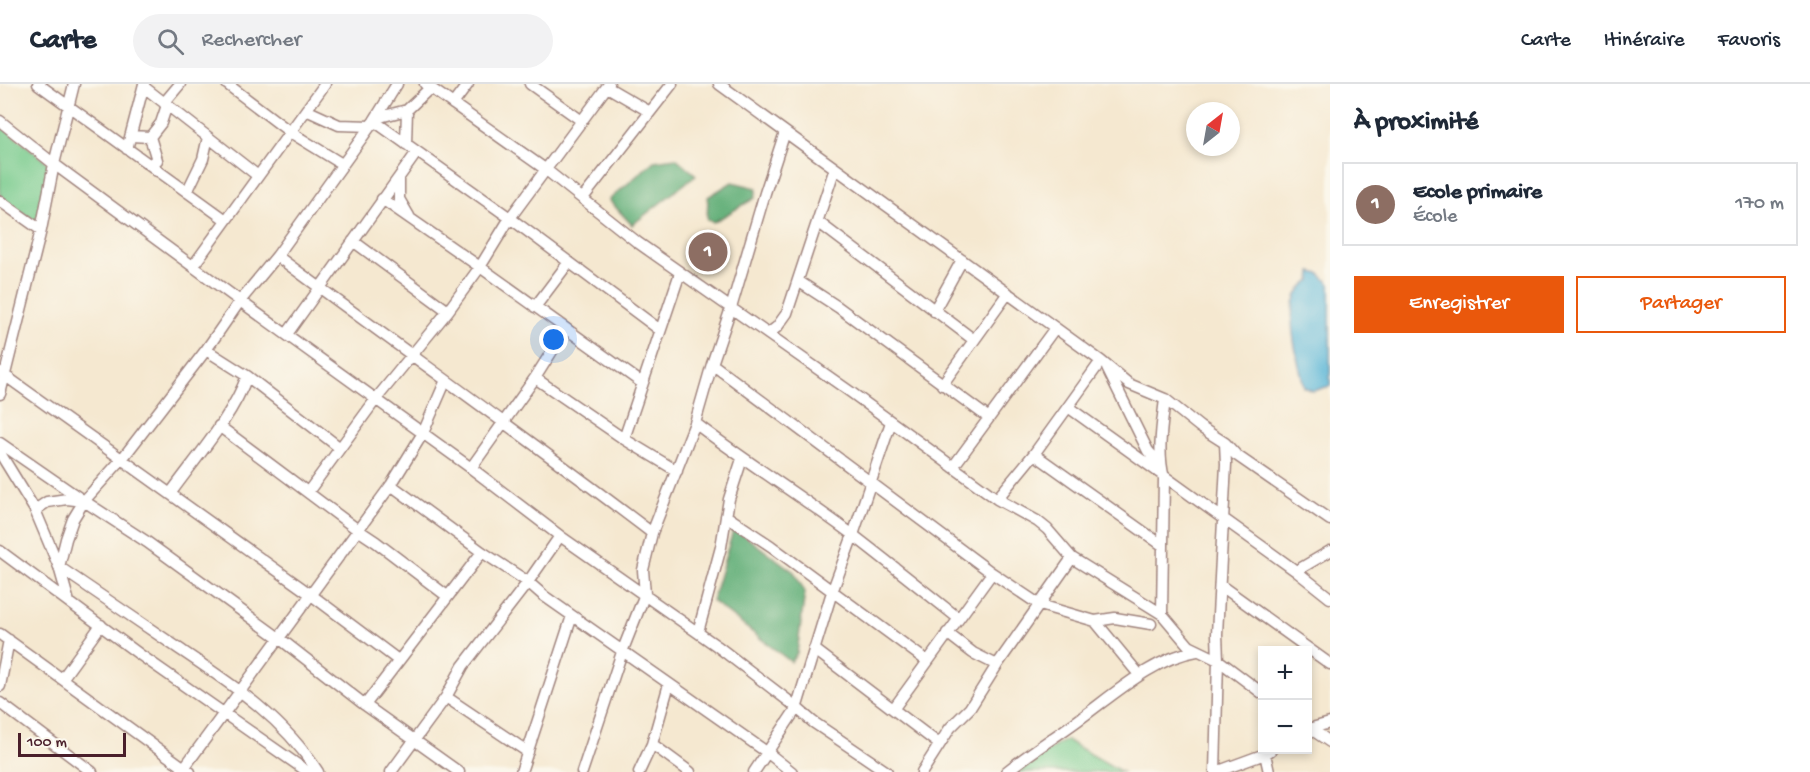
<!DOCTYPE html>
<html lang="fr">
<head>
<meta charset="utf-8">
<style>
	:root { --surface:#fff; --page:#f2f2f3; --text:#1f2937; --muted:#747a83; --line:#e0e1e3; --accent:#ea580c }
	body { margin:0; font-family:"Gochi Hand",sans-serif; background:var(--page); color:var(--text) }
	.controls { position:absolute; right:18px; bottom:18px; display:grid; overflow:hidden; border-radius:0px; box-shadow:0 3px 9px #0003 }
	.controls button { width:54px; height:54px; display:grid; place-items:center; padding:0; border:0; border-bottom:2px solid var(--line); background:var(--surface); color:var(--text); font:30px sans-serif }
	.compass { position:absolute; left:1186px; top:18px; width:54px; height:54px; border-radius:50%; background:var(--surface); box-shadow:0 3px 9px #0003; rotate:31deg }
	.scale { position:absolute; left:18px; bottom:15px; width:108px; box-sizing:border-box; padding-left:6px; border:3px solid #4a1f2b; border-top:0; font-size:16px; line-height:21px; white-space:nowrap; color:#4a1f2b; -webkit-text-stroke:4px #fbf7ec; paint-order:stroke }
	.you { position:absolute; left:554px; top:256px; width:21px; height:21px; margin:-15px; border:4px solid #fff; border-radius:50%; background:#1a73e8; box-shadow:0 0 0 9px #1a73e833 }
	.badge { display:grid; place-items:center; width:39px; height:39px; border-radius:50%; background:var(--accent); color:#fff; font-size:20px; font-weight:700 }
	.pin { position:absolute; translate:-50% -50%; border:3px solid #fff; box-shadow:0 2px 6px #0006 }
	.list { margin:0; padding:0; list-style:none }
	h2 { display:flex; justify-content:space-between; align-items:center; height:78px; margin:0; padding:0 24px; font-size:26px }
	h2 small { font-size:20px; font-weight:400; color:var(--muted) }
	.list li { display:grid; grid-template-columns:39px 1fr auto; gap:18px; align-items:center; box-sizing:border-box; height:84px; margin:0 12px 12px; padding:0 12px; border:2px solid var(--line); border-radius:0px }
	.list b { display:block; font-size:22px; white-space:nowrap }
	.list p { margin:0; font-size:20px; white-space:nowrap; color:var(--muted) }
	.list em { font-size:20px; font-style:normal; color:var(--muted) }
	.actions { display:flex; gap:12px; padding:18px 24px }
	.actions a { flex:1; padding:14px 0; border:2px solid var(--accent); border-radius:0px; text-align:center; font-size:21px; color:var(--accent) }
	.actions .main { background:var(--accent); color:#fff }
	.icon { flex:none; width:33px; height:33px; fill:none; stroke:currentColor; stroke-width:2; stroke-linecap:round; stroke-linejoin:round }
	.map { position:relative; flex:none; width:1330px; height:688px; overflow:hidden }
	header { display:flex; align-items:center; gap:36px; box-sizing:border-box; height:84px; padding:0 30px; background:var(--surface); border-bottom:2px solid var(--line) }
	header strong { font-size:28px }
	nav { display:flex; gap:33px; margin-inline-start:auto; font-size:21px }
	.search { width:420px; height:54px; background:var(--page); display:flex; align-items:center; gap:15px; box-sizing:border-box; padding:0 21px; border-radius:33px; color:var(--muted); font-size:22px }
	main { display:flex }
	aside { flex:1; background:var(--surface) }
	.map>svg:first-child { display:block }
</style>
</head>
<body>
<header>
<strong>Carte</strong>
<div class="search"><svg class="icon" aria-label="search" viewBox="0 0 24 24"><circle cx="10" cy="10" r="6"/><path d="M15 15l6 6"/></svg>Rechercher</div>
<nav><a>Carte</a><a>Itinéraire</a><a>Favoris</a></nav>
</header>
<main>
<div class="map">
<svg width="1330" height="688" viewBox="0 0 1330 688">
	<rect width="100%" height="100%" fill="#fbf7ec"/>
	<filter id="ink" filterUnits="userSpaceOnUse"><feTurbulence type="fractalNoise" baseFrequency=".0167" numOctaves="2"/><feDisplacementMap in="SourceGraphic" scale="12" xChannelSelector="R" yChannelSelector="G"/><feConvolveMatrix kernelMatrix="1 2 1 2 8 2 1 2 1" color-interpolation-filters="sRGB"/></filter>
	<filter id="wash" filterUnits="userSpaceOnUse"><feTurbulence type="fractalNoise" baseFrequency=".008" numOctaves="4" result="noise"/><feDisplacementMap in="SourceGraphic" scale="24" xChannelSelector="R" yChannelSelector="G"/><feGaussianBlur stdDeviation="1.35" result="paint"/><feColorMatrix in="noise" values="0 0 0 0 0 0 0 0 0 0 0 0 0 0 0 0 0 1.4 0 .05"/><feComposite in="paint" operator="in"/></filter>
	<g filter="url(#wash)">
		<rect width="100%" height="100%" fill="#f5e8d0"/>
		<!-- green -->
		<path fill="#78cb8d" stroke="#61755c" stroke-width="1.5" d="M0,41L51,81L39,141L0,113Z
			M1066,656L1122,688H1016L1033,675Z"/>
		<!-- forest -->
		<path fill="#62af78" stroke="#566752" stroke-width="1.5" d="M676,74L696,91L632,141L609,116L654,77Z
			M732,98L757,104L755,114L714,138L707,136L708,113Z
			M734,444L794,488L805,508L797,569L791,578L712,517Z"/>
		<!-- water -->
		<path fill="#59b5d7" stroke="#526a81" stroke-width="1.5" d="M1312,188L1320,190L1330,200V302L1313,307L1304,303C1298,273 1277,216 1311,196Z"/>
	</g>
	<g filter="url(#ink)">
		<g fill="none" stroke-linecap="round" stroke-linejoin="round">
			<defs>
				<path id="minor" d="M38,0L226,136
					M227,0L290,48L342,80
					M425,0L545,85L637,158L852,309L997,415L1037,437L1047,445L1072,474L1162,530L1189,562L1218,576L1262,609
					M530,0L582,37
					M719,0L1101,277L1129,300L1165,315L1200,343L1225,359L1236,371L1330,436
					M144,3L258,92
					M607,3L650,28
					M164,19L180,0
					M453,20L468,0
					M306,26L339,41L371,42
					M376,34L407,26L430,4
					M0,37L54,80L240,217L471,384L560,452L717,562L790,618L813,638L887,688
					M374,37L510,134L660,246
					M131,52L150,53L161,39L167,21
					M150,53L157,76L153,78L157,87
					M406,60L407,26
					M127,65L144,0
					M399,93V115L409,132
					M187,108L203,75L208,53
					M583,114L672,0
					M382,115L480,183L642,299
					M0,117L41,146
					M818,138L974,256
					M353,157L448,227
					M277,172C402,265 529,355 652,449
					M193,182L325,0
					M798,197L838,223L989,334
					M535,223L569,178
					M934,227L962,176
					M287,250L417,68
					M768,250L777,243L787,229L835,84
					M206,266L247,292L340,364
					M712,280L992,489L1040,521L1095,537L1115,534L1151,540
					M1107,284L1148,367L1160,380
					M0,288L310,510L398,576
					M535,294L624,355L677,387
					M942,301L1008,209
					M0,310L41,146L54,80L74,0
					M1068,323L1296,487L1330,514
					M695,339C746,378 801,412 853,451C888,478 923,506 958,534
					M219,342L358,446L376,458L447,512
					M624,355L680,189
					M0,359L81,415
					M0,369L35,426L47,418L67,415L84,417L147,458L279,554L365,621L459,688
					M1034,370L1162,461
					M953,383L1055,244
					M471,384L535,294L566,245
					M391,401L482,468L528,498L544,512L768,669L792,688
					M308,408L376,315L448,227L480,183L510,134L609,0
					M170,410C195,375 233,332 247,292
					M997,415L1034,370L1101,277
					M35,426L59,483L69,518
					M726,432L771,462L927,577
					M0,467L139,570L308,688
					M1296,487L1330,467
					M1220,501L1330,580
					M1162,530L1164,394C1157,368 1162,341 1165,315
					M1095,537L1137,588
					M698,548L721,463L729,415L742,375
					M947,549L973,569L997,581
					M0,550L190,688
					M814,565L939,660
					M62,595L101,541
					M0,602L9,556
					M446,613L528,668
					M0,619L92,688
					M365,621L482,468
					M894,624L992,489
					M1308,643L1330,658
					M1308,645L1330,639
					M652,660L690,688
					M1265,670L1269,688
					M181,688L391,401L423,349L446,296
					M318,688C283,633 230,599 178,564C138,537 99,510 59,483L66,455L73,435L84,417L122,375L206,266L240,217L277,172L374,37L397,0
					M391,688L446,613L463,582L528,498L560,452
					M521,688L572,532
					M582,688L622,568L645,510L643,486L652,449L695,339L712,280L731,224L765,109L785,48
					M639,688L652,660L669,600
					M754,688L796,625L832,508L853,451L891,338
					M922,688L950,644L970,624L997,581L1072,474
					M1006,688C1027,671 1049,657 1070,642C1108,616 1151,574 1197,567
					M1215,688L1218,576L1217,550L1226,380L1225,359
					M1216,688L1265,670L1271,666"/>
			</defs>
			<!-- minor casing -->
			<use href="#minor" stroke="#a0847e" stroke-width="13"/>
			<!-- minor -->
			<use href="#minor" stroke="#fff" stroke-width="10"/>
		</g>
	</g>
</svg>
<div class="controls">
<button>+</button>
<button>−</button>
</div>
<svg class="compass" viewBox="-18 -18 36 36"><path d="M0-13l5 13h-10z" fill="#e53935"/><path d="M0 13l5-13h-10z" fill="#747a83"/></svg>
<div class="scale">100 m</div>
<div class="you"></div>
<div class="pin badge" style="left:708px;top:168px;background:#8d6e63">1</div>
</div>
<aside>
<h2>À proximité<small></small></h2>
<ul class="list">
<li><span class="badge" style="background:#8d6e63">1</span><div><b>Ecole primaire</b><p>École</p></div><em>170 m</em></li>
</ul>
<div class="actions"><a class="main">Enregistrer</a><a>Partager</a></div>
</aside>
</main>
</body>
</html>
